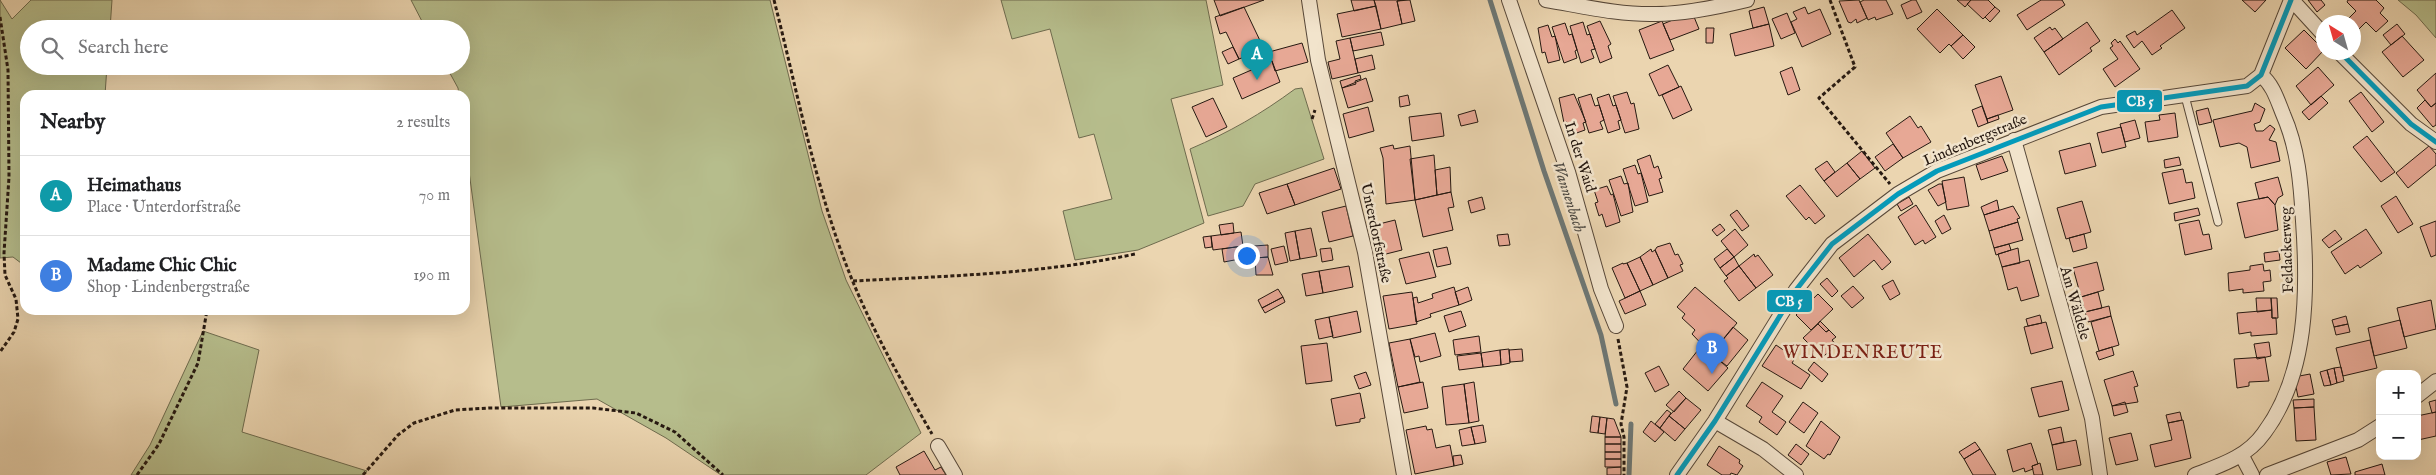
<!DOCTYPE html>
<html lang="en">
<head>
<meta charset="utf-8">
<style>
	:root { --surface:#fff; --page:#f6f6f6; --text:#202124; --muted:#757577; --line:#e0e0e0; --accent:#7c3aed }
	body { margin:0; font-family:"IM FELL English",serif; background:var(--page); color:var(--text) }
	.controls { position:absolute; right:15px; bottom:15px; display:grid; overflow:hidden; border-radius:10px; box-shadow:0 5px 20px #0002 }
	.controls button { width:45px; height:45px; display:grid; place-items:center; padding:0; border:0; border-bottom:1px solid var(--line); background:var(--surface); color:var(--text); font:25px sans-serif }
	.compass { position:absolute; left:2316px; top:15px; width:45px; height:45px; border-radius:50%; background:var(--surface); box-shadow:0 5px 20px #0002; rotate:323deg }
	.you { position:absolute; left:1246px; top:255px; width:18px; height:18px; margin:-12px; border:4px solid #fff; border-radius:50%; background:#1a73e8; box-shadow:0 0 0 8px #1a73e833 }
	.badge { display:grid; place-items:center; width:32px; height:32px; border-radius:50%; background:var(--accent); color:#fff; font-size:16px; font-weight:700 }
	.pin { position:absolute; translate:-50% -41px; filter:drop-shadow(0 1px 2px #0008) }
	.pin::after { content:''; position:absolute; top:26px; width:18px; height:15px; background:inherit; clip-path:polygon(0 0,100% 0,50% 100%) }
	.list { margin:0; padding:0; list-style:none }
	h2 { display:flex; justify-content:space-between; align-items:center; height:65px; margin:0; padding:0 20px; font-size:21px }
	h2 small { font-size:16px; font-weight:400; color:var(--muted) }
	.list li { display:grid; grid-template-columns:32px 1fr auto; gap:15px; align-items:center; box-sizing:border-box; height:80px; padding:0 20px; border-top:1px solid var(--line) }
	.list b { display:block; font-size:19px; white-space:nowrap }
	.list p { margin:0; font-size:16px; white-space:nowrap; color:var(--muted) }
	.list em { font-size:16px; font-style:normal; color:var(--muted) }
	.icon { flex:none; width:28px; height:28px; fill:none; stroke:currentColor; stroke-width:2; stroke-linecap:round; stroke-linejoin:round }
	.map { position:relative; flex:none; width:2436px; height:475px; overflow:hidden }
	.search { position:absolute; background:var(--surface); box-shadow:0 5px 20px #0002; left:20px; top:20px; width:450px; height:55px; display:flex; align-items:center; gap:12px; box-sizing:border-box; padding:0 18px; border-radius:28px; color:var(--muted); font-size:19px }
	.panel { position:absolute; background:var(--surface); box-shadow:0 5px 20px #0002; left:20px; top:90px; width:450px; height:225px; border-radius:15px }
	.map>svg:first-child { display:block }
</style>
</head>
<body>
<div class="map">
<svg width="2436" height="475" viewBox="0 0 2436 475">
	<rect width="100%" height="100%" fill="#ebd5b0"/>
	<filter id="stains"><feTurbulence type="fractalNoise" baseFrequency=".004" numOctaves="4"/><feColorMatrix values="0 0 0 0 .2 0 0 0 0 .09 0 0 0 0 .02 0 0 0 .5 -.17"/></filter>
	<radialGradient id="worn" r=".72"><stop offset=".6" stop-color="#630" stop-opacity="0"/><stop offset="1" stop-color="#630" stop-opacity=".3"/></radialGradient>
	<!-- green -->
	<path fill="#b6bd8c" stroke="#6e6b4e" d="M0,0L12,19L31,0H112L110,29H29V66H107L105,95H25V266L13,257L0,258Z
		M411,0H770L822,211L846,280L921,433L866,475H721L666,438L597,399L501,407L465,142V95H459L458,88L446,66H461V29H426Z
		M1001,0H1206L1223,85L1171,99L1204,223L1138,250L1075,260L1063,211L1112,199L1094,134L1079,138L1050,29L1012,39Z
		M2398,0H2436V38L2416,15Z
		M1302,88L1324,159L1255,184L1243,206L1208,216L1190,149C1230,132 1261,114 1295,89Z
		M203,331L259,350L242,432L367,471L364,475H131L150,445Z"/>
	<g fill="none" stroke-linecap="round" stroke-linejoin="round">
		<!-- stream -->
		<path stroke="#6d7775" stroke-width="5" d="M1490,0L1544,171L1601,335L1616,404
			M1629,475L1631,424"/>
	</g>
	<!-- building -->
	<path fill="#e7a895" stroke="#261911" d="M1214,0H1264L1220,16Z
		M1351,0H1374L1376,6L1354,11Z
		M1374,0H1404L1397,1L1402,24L1381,29Z
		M1410,0L1415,21L1402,24L1397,1Z
		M1859,0L1867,18L1857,23L1856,19L1851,23L1848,22L1839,1Z
		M1864,0H1886L1893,14L1876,20L1875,17L1868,20L1860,2Z
		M1912,0H1916L1922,12L1907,19L1901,5Z
		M1957,0H1971L1965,7Z
		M1971,0H1988L1995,7L1983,19L1967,4Z
		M2041,0H2062L2065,5L2027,30L2017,15Z
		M2242,0H2266L2255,12Z
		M2308,0H2321L2325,5L2317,12Z
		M2348,0H2376L2384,8L2380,13L2388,21L2376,32L2366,22L2359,29L2349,18L2356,11L2347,2Z
		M1376,6L1381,29L1342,37L1337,14Z
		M1244,7L1264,49L1239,59L1226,32L1220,34L1215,17Z
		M1764,7L1769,24L1753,28L1749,11Z
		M1805,7L1808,14L1820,9L1831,34L1802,47L1791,22L1797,19L1793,12Z
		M1995,7L2000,11L1990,22L1985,17Z
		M1937,9L1963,35L1951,46L1949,44L1940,53L1917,29Z
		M2172,10L2185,28L2160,46L2162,48L2152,55L2142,41L2134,48L2126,36L2135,31L2137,35Z
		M1692,12L1699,29L1670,40L1663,24Z
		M1787,13L1795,33L1781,39L1772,19Z
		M1600,21L1611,44L1608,46L1612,58L1600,63L1587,26Z
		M1662,21L1674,50L1650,59L1639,30Z
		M1583,22L1587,35L1590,34L1595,49L1591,50L1594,58L1581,63L1570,26Z
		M2087,22L2100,41L2090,48L2092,51L2059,75L2044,52Z
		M1565,23L1569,35L1572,34L1577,50L1575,51L1577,58L1564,63L1552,27Z
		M1769,24L1774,46L1735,56L1730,34Z
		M2397,24L2405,34L2391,45L2383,35Z
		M1548,25L1552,37L1555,36L1560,60L1548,63L1545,52L1542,53L1538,28Z
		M2050,27L2052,30L2055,28L2063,39L2044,52L2034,38Z
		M1706,28H1714L1713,43H1706Z
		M2304,30L2324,50L2306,69L2285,48Z
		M1381,32L1384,45L1353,51L1350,38Z
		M1963,35L1975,47L1963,59L1951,46Z
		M2402,36L2424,60L2403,77L2382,52Z
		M1350,38L1358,73L1332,79L1328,62L1340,59L1336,41Z
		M2115,39L2118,43L2120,41L2140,69L2115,87L2103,69L2118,59L2110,48L2113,46L2111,43Z
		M1302,43L1308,62L1275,71L1269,52Z
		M1233,47L1239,59L1228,64L1222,52Z
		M1372,55L1375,69L1358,73L1355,59Z
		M1272,61L1280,82L1242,99L1233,78Z
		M1668,65L1679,87L1659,96L1649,74Z
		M1792,67L1800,90L1788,95L1780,72Z
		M2318,67L2334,85L2311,105L2296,86Z
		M2436,73V103L2431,107L2417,90Z
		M1360,75L1361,79L1355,81L1356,84L1342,88L1340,81Z
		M2001,76L2013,110L1987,119L1975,85Z
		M1366,78L1373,101L1348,108L1342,88Z
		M1681,86L1692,110L1673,119L1662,95Z
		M1627,92L1631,104L1634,103L1639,129L1625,133L1613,96Z
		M2361,92L2384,122L2372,132L2349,101Z
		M1574,94L1586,122L1583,123L1585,130L1571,135L1567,122L1564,123L1559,98Z
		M1591,94L1595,106L1599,105L1604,120L1600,122L1603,129L1589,133L1578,98Z
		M1609,94L1613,106L1616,105L1621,120L1618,121L1620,129L1608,133L1597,98Z
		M1408,95L1410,105L1400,107L1399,97Z
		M2321,96L2328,103L2309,120L2302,112Z
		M1213,98L1227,127L1206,137L1192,107Z
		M2425,100L2431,107L2436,103V125L2433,127L2417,108Z
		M2255,103L2265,109L2260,122L2254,124L2256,131H2263L2270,125L2275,129L2269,140L2276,142L2280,161L2251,168L2247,147L2239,143L2220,147L2213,120L2252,111Z
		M1982,106L1988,123L1978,127L1972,110Z
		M1368,107L1374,131L1349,138L1343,114Z
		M2208,108L2212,122L2199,125L2196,111Z
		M1475,110L1478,122L1461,126L1458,115Z
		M1441,113L1444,136L1412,141L1409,117Z
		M2175,113L2178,137L2148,142L2145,122L2160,120L2159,115Z
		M1998,115L1999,119L1988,123L1987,119Z
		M1910,116L1918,128L1921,126L1931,142L1903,158L1886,133Z
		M2135,120L2140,138L2125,142L2120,124Z
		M2121,127L2126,147L2102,153L2097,133Z
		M2367,136L2395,172L2381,182L2353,147Z
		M2090,143L2096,166L2065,174L2059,151Z
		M1893,144L1903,158L1885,171L1875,157Z
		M1393,145L1394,149L1410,146L1415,200L1386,204L1383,158L1380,148Z
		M2429,146L2436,154V165L2408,188L2396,173Z
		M1862,151L1875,168L1860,179L1847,163Z
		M1434,155L1437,195L1415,200L1410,159Z
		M1650,155L1654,168L1658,166L1662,178L1659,179L1663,192L1649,196L1637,160Z
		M2002,156L2008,171L1981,180L1976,165Z
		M2179,157L2181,165L2165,168L2164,160Z
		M1827,161L1835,172L1824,181L1815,169Z
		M1847,163L1860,179L1837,197L1824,181Z
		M1635,165L1638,174L1641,173L1648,202L1635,206L1623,169Z
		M1450,167L1451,192L1437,195L1435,170Z
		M1334,168L1341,189L1295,205L1287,184Z
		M2183,169L2186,183L2192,182L2195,198L2169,204L2162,173Z
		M1621,176L1624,184L1628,183L1633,212L1621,216L1609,180Z
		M1964,177L1969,206L1947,210L1942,181Z
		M2278,177L2283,195L2278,198L2275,205L2268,197L2259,199L2255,183Z
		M1287,184L1295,205L1267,214L1259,193Z
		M1939,184H1942L1946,202L1938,206L1928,190Z
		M1800,185L1825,216L1815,224L1809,217L1806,220L1786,196Z
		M1607,186L1611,195L1613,194L1620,222L1606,227L1602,214L1599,216L1595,203L1598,202L1594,190Z
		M1451,192L1454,207L1448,208L1453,230L1423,237L1415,200Z
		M2396,196L2413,224L2398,233L2381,206Z
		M1482,197L1485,209L1471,213L1468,201Z
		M1909,197L1913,204L1901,211L1897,204Z
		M2268,197L2275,205L2278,230L2245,238L2237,203Z
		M1997,200L1999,210L1984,215L1981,207Z
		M2082,201L2091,232L2066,239L2057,208Z
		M1916,205L1936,237L1925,244L1923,240L1915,245L1898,217Z
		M1346,206L1353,236L1329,242L1322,212Z
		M2013,206L2020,218L2017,219L2018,222L1989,231L1984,215Z
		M2198,208L2200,215L2175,221L2174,213Z
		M1737,210L1749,226L1742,231L1730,215Z
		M1944,215L1951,229L1942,234L1935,221Z
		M1395,220L1402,250L1382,255L1375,225Z
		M2199,220L2203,235L2209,234L2212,249L2185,255L2179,224Z
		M2436,221V255L2431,257L2420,227Z
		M2018,222L2023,240L1994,248L1989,231Z
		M1233,223L1234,233L1221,235L1219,225Z
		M1720,224L1725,230L1717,236L1712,230Z
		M1311,228L1317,256L1300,259L1295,231Z
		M1735,229L1748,245L1734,257L1721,241Z
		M2366,229L2382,253L2360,268L2358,265L2345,274L2331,252Z
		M2335,230L2342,239L2329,248L2322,240Z
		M1295,231L1300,259L1290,261L1285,233Z
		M1241,232L1243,246L1213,250L1211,236Z
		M1508,234L1510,245L1499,246L1497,235Z
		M1868,234L1891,262L1882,270L1874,260L1854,277L1839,258Z
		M2084,234L2087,248L2073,252L2069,238Z
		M1211,236L1212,247L1205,248L1203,237Z
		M1670,243L1675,255L1678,254L1683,264L1680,265L1683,271L1668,278L1655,250L1657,247Z
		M2009,244L2011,250L1996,255L1994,248Z
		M1268,245V257L1255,258L1254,246Z
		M1243,246L1245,258L1224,262L1222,249Z
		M1284,246L1288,262L1275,265L1271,249Z
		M1447,247L1451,264L1437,267L1433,250Z
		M1331,248L1333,260L1322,262L1320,249Z
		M2018,248L2020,263L2002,267L1998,254Z
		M1651,249L1652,252L1655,250L1668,278L1653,285L1640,257Z
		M1727,249L1734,257L1720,268L1714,259Z
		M2279,251L2280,260L2265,262L2264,253Z
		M1429,252L1436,277L1406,284L1399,259Z
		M1754,254L1755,257L1758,255L1773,275L1756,288L1739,266Z
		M1268,257L1273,275H1256L1255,258Z
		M1640,257L1653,285L1640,291L1627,263Z
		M1734,257L1739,266L1726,276L1720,268Z
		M2029,260L2039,296L2021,301L2017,287L2008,290L2002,267Z
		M2097,262L2104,290L2081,297L2073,268Z
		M1623,263V264L1627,263L1640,291L1625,298L1612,268Z
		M2263,264L2264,271L2270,270L2271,281L2263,282L2264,291L2243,293V289L2229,291L2228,273L2250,270V266Z
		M1349,266L1353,287L1323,293L1319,271Z
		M1739,266L1756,288L1739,301L1724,281L1728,278L1726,276Z
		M1319,271L1323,293L1306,296L1302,274Z
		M1827,278L1838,291L1832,297L1820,284Z
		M1893,280L1900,294L1890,300L1882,286Z
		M1853,286L1864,298L1852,308L1841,296Z
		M1454,287L1459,305L1430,314L1431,317L1416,322L1413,298L1417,297L1418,303L1433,298L1432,294Z
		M1468,287L1472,300L1459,305L1455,292Z
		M1695,287L1737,323L1711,354L1692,334L1695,330L1682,318L1685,314L1677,307Z
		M1278,289L1283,297L1262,308L1258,300Z
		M1640,291L1646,305L1625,314L1619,301Z
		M1412,292L1417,324L1389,329L1383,296Z
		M2098,292L2102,308L2085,312L2081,297Z
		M1818,294L1833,309L1811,330L1796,315Z
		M1283,297L1285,302L1265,313L1262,308Z
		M2256,298H2271L2272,310L2257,312Z
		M2271,298H2277L2278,318H2272Z
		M2431,300L2436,329L2404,337L2397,308Z
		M2109,306L2111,316L2088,322L2085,312Z
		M2272,310V318H2276L2277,334L2251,336V332L2239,334L2237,313Z
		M1357,311L1361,332L1333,338L1329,317Z
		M1461,311L1466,326L1449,332L1444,316Z
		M2040,315L2042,323L2028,326L2026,319Z
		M2111,316L2119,345L2099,351L2091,322Z
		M2346,316L2348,324L2334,327L2332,320Z
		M1329,317L1333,336L1319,339L1315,320Z
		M2400,320L2407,348L2374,356L2368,328Z
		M1820,321L1829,330L1826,332L1818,324Z
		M2046,322L2053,348L2031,354L2024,327Z
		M1818,324L1826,332L1829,330L1836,337L1832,340L1836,345L1824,356L1820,352L1819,354L1803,338Z
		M2348,324L2350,332L2336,335L2334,327Z
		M1733,327L1748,340L1727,366L1711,354Z
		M1435,333L1441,356L1420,362L1419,356L1415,357L1410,339Z
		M1479,336L1481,352L1455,355L1453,340Z
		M1410,339L1420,382L1398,387L1389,343Z
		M2370,340L2377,368L2343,376L2336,348Z
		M2269,342L2271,356L2257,359L2254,344Z
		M1327,343L1332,381L1306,384L1301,346Z
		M1702,345L1728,368L1708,391L1683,369Z
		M1776,345L1795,358L1792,363L1810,375L1801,389L1762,366Z
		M2112,347L2114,355L2099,360L2096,352Z
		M1509,349L1510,363L1501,365L1500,350Z
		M1522,349L1523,361L1510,362L1509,350Z
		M1500,350L1501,365L1483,367L1481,353Z
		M1481,353L1483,367L1459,370L1457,356Z
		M2265,357L2269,381L2249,382V386L2237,388L2234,359Z
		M1814,362L1828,374L1822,382L1808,370Z
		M1659,366L1669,385L1655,392L1645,373Z
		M2341,367L2344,381L2337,383L2334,368Z
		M2334,368L2337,383L2331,385L2327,370Z
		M2327,370L2331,385L2324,386L2320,372Z
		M2133,371L2138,386L2134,387L2138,402L2112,406L2104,380Z
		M1366,372L1371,385L1359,389L1354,376Z
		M2310,374L2314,394L2298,397L2294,377Z
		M2062,381L2069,410L2039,417L2031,388Z
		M1423,382L1428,408L1404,413L1398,387Z
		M1474,382L1479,421L1469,423L1464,384Z
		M1762,382L1783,396L1772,412L1786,422L1777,435L1759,422L1762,417L1746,406Z
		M1464,384L1469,423L1446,425L1442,387Z
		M1679,391L1686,398L1674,412L1666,405Z
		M1360,393L1365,418L1360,419V422L1336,426L1331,399Z
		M1686,398L1701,410L1685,429L1669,416Z
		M2314,399V407L2294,408L2293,400Z
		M2436,400V412L2432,413L2429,402Z
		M1803,402L1818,413L1804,433L1789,422Z
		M2125,402L2128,412L2114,416L2112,406Z
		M2314,407L2316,440L2296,441L2294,408Z
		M1667,410L1671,413L1660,428L1655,424Z
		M2180,412L2182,420L2168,423L2166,415Z
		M2436,412V436L2418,440L2419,448H2417V416Z
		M1592,416L1600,417L1598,433L1590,432Z
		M1669,416L1685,429L1675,441L1660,428Z
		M1600,417L1607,418L1605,434L1598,433Z
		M1607,418L1614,419L1621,437H1605Z
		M2183,420L2191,458L2155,467L2150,445L2172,440L2168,423Z
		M1651,421L1664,432L1655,442L1643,432Z
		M1821,421L1840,437L1830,455L1828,454L1824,459L1806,446Z
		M1483,425L1486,442L1475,444L1471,427Z
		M1426,426L1427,430L1432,429L1436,448L1450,445L1454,466L1415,474L1406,430Z
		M1471,427L1475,444L1462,446L1459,430Z
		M2061,427L2064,442L2052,445L2048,430Z
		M2131,433L2138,460L2116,465L2109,438Z
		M1605,437H1621V444H1605Z
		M2076,440L2081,465L2057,470L2052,445Z
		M1975,442L1980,449L1964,459L1959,452Z
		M2031,443L2038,464L2032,466L2033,469L2025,472L2024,468L2013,472L2007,450Z
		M1605,444H1621V452H1605Z
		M1796,444L1809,454L1801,465L1788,455Z
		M1719,446L1740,460L1739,463L1743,466L1737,475L1731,473L1730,475H1722L1707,465Z
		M1980,449L1996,475H1973L1964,459Z
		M924,451L935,470L941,467L946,475H900L896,467Z
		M1605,452H1621V459H1605Z
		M1461,455L1463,464L1454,466L1453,456Z
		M2346,457L2351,474L2331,475L2327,462Z
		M1605,459H1621V467H1605Z
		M2040,463L2043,475H2034L2032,466Z
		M2382,464L2385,475H2355V472Z
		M1621,467V475H1607V468Z"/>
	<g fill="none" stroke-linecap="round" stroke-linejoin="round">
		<defs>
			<path id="service" d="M2185,96L2218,222"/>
			<path id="minor" d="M1309,0L1318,60L1365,252L1404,475
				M1509,0L1568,172L1601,289L1616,326
				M1546,0C1582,6 1619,15 1656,14C1686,14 1718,7 1747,0
				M2292,0L2324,35
				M2339,52L2411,124L2436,142
				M2014,140L2092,418L2100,475
				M2417,396L2436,381
				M1715,421L1763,449L1796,475
				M938,446L955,475
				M2242,456L2252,475
				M1677,475L1715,421L1796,290L1832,244L1898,194L1937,171L2101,107L2247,86L2261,75L2291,0
				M2195,475C2221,465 2247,457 2264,433C2308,374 2308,291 2303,221C2301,184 2298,148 2283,114C2277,99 2273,85 2261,75
				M2267,475L2358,440L2380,426"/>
		</defs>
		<!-- service casing -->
		<use href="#service" stroke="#574839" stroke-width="9"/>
		<!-- minor casing -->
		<use href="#minor" stroke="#574839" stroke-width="16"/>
		<!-- path -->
		<path stroke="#261911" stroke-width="3" stroke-dasharray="4 2.5" stroke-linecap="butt" d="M774,0C798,94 816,192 853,282C875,335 903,384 932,434
			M1830,0L1855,67L1819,98L1890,184
			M0,17L8,70L9,177L4,253L5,275L16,299L18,319L14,332L0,352
			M1312,119L1315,110
			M853,281C947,276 1042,274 1135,254
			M1618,339L1627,387L1621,424L1624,437V475
			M137,475L159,444L198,363L207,310
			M363,475L398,435L414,423L455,410L489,408H593L636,413L675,432L723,475"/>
		<!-- service -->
		<use href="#service" stroke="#f2e4cc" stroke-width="7"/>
		<!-- minor -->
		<use href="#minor" stroke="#f2e4cc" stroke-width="14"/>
		<defs>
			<path id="bus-1" d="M2340,52L2411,124L2436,142
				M1677,475L1715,421L1796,290L1832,244L1898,194L1937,171L2101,107L2247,86L2261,75L2291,0"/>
		</defs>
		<!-- bus-1 casing -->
		<use href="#bus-1" stroke="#f2e4cc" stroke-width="9"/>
		<!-- bus-1 -->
		<use href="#bus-1" stroke="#049bbb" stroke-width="5"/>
	</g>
	<g text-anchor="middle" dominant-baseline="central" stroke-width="5" stroke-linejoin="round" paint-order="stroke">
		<!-- street labels -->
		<g font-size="15" fill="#261911" stroke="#f2e4cc">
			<text transform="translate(1975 140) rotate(-23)">Lindenbergstraße</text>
			<text transform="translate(1580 157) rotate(72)">In der Waid</text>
			<text transform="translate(1376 233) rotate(78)">Unterdorfstraße</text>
			<text transform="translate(2287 250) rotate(-92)">Feldackerweg</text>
			<text transform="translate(2075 303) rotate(74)">Am Wäldele</text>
		</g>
		<!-- water labels -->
		<g font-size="16" font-style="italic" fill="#4a4843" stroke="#f2e4cc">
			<text transform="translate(1568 197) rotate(72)">Wannenbach</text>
		</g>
		<!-- quarter labels -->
		<g font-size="18" letter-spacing="1" fill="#7a1f14" stroke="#f2e4cc">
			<text x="1863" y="353">WINDENREUTE</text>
		</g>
	</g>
	<g stroke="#f2e4cc" stroke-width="2">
		<rect x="2116" y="89" width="47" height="24" rx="5" fill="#049bbb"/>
		<rect x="1766" y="289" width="47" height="24" rx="5" fill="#049bbb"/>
	</g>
	<g font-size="14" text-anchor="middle" font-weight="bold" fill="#fff">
		<text x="2140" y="106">CB 5</text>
		<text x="1789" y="306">CB 5</text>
	</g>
	<rect width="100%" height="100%" filter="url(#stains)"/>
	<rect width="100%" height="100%" fill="url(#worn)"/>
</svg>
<div class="controls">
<button>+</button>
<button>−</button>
</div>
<svg class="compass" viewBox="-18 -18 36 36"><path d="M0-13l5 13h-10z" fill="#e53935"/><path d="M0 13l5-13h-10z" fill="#757577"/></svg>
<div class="you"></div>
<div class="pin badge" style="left:1257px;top:80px;background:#0f9aa8">A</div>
<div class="pin badge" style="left:1712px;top:374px;background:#3f7fe0">B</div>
<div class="search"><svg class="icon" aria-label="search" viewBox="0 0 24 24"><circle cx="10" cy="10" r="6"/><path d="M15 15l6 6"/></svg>Search here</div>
<section class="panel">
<h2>Nearby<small>2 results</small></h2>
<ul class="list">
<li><span class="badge" style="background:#0f9aa8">A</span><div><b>Heimathaus</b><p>Place · Unterdorfstraße</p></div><em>70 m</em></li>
<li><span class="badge" style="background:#3f7fe0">B</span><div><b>Madame Chic Chic</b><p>Shop · Lindenbergstraße</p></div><em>190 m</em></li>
</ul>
</section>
</div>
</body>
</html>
